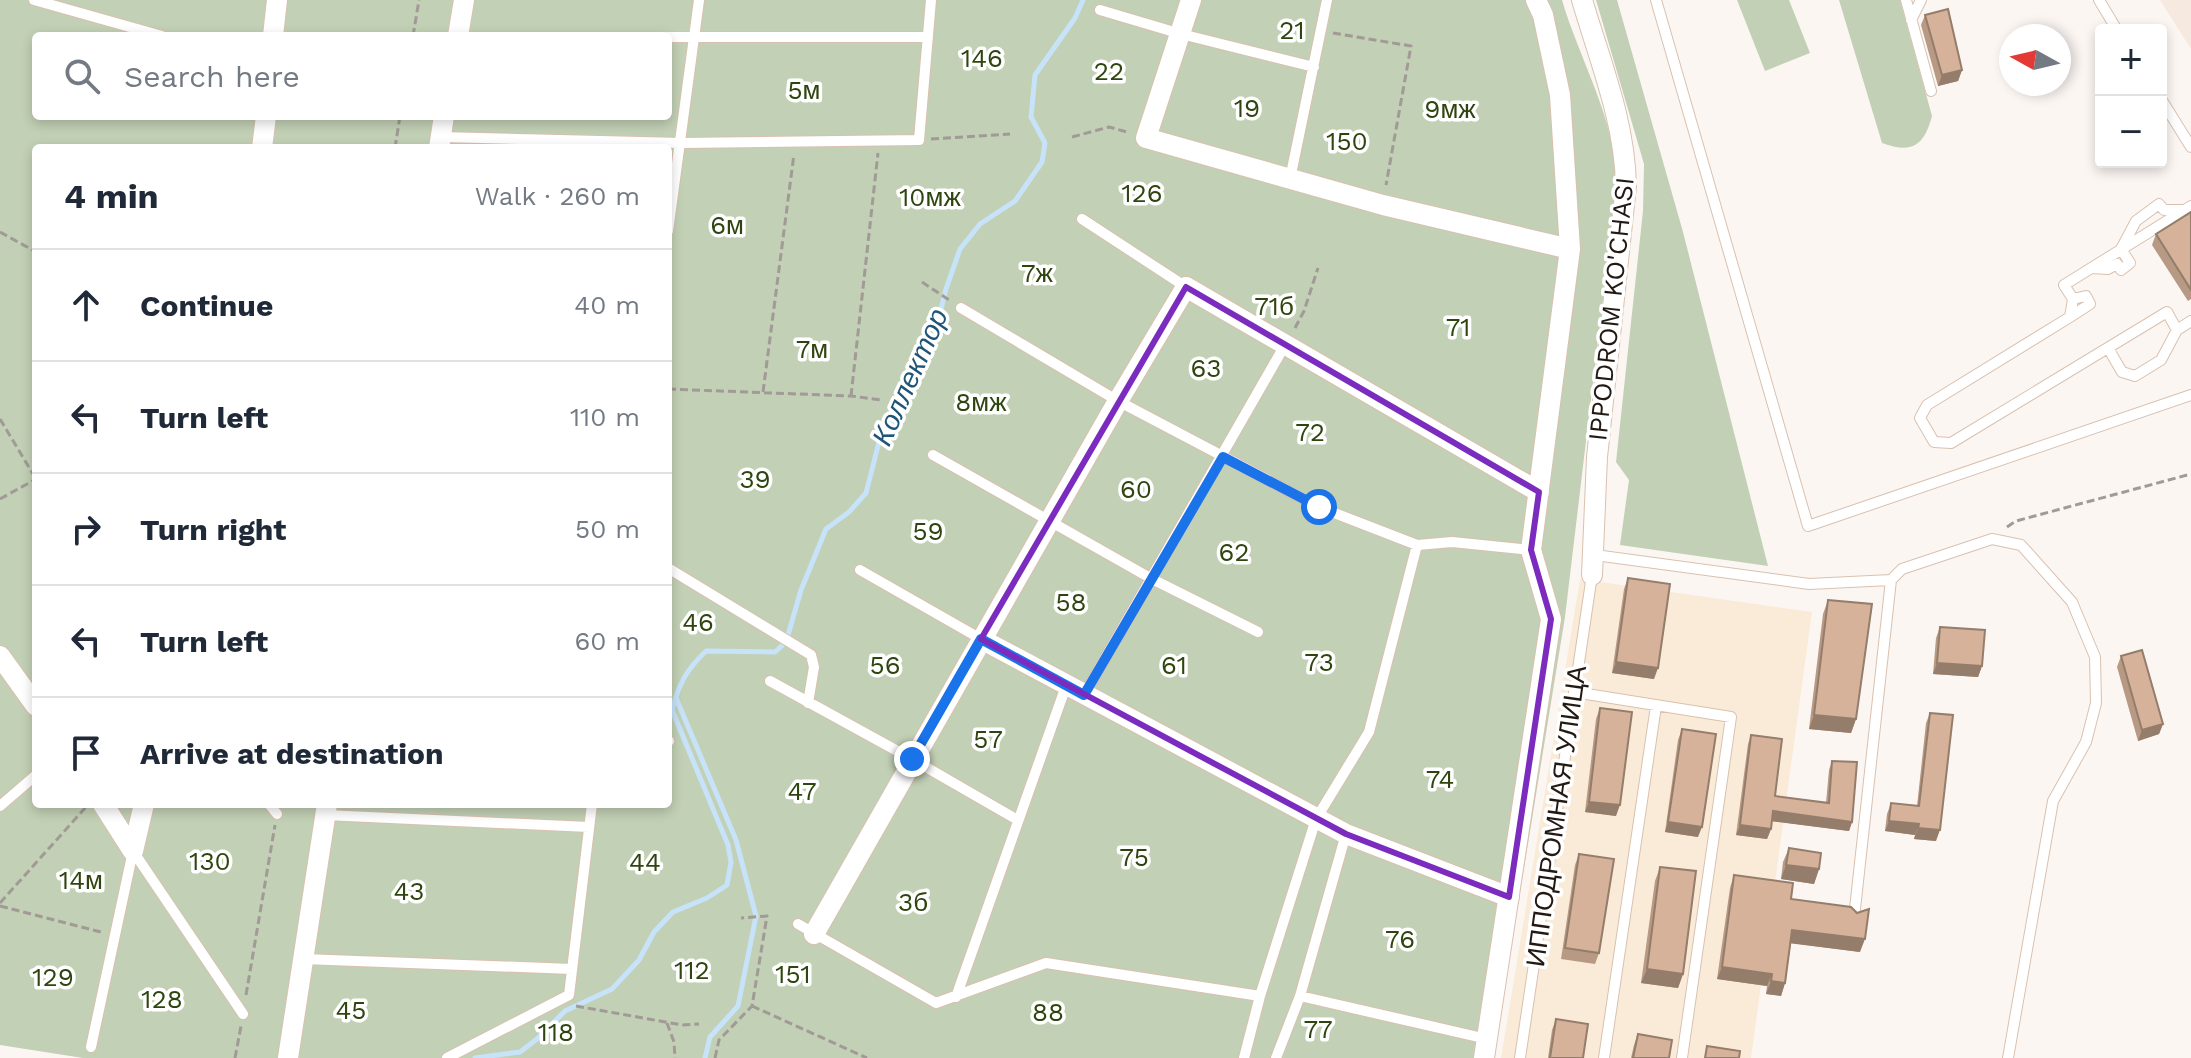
<!DOCTYPE html>
<html lang="en">
<head>
<meta charset="utf-8">
<style>
	:root { --surface:#fff; --page:#f6f6f7; --text:#1f2937; --muted:#747a83; --line:#e0e1e3 }
	body { margin:0; font-family:"Work Sans",sans-serif; background:var(--page); color:var(--text) }
	.controls { position:absolute; right:24px; top:24px; display:grid; overflow:hidden; border-radius:8px; box-shadow:0 4px 12px #0003 }
	.controls button { width:72px; height:72px; display:grid; place-items:center; padding:0; border:0; border-bottom:2px solid var(--line); background:var(--surface); color:var(--text); font:40px sans-serif }
	.compass { position:absolute; left:1999px; top:24px; width:72px; height:72px; border-radius:50%; background:var(--surface); box-shadow:0 4px 12px #0003; rotate:278deg }
	.stop { position:absolute; width:24px; height:24px; margin:-18px; border:6px solid #1a73e8; border-radius:50%; background:#fff }
	.stop.end { background:#1a73e8; border-color:#fff; box-shadow:0 2px 8px #0008 }
	.list { margin:0; padding:0; list-style:none }
	h2 { display:flex; justify-content:space-between; align-items:center; height:104px; margin:0; padding:0 32px; font-size:34px }
	h2 small { font-size:26px; font-weight:400; color:var(--muted) }
	.list li { display:grid; grid-template-columns:52px 1fr auto; gap:24px; align-items:center; box-sizing:border-box; height:112px; padding:0 32px; border-top:2px solid var(--line) }
	.list b { display:block; font-size:30px; white-space:nowrap }
	.list em { font-size:26px; font-style:normal; color:var(--muted) }
	.icon { flex:none; width:44px; height:44px; fill:none; stroke:currentColor; stroke-width:2; stroke-linecap:round; stroke-linejoin:round }
	.map { position:relative; flex:none; width:2191px; height:1058px; overflow:hidden }
	.search { position:absolute; background:var(--surface); box-shadow:0 4px 12px #0003; left:32px; top:32px; width:640px; height:88px; display:flex; align-items:center; gap:20px; box-sizing:border-box; padding:0 28px; border-radius:8px; color:var(--muted); font-size:30px }
	.panel { position:absolute; background:var(--surface); box-shadow:0 4px 12px #0003; left:32px; top:144px; width:640px; height:664px; border-radius:8px }
	.map>svg:first-child { display:block }
</style>
</head>
<body>
<div class="map">
<svg width="2191" height="1058" viewBox="0 0 2191 1058">
	<rect width="100%" height="100%" fill="#fcf6f3"/>
	<!-- commercial -->
	<path fill="#faebd8" d="M1580,579L1812,612L1751,1058H1501Z"/>
	<!-- built -->
	<path fill="#f6e9e0" d="M2160,0H2191V49Z"/>
	<!-- green -->
	<path fill="#c2d0b5" fill-rule="evenodd" d="M0,0H1562C1580,62 1619,124 1616,190L1565,617L1493,1058H83L0,1045ZM36,36H668V116H36ZM36,148H668V804H36Z
		M1596,0H1617L1683,232L1768,566L1620,545L1629,480L1616,462L1643,211L1644,164Z
		M1737,0H1789L1810,53L1765,71Z
		M1839,0H1900L1932,116C1924,146 1912,154 1882,143Z"/>
	<g fill="none" stroke-linecap="round" stroke-linejoin="round">
		<!-- stream -->
		<path stroke="#c7e3fa" stroke-width="5" d="M676,698L736,840L756,916L738,1006L710,1037L705,1058
			M475,1058L520,1052L537,1039L565,1011L612,989L639,960L654,932L673,912L707,898L727,885L731,862L728,845L672,710C679,684 686,670 706,651L775,652L786,642L801,590L826,529L849,512L866,493L880,438L904,402L935,333L946,289L960,249L980,224L1015,201L1042,162L1045,143L1031,117L1035,75L1075,18L1083,0"/>
		<defs>
			<path id="service" d="M34,0L162,36
				M1656,0L1808,526L2191,395
				M1906,0L1931,91
				M2099,0L2117,30
				M1100,10L1181,34L1314,67
				M1911,20L1921,0
				M668,37H928
				M2161,99L2191,147
				M441,137L681,143L919,140L931,0
				M1290,179L1327,0
				M1082,219L1186,287
				M668,231L699,0
				M2091,268L2108,269L2117,264L2121,270L2130,263L2121,249L2136,221L2159,204L2164,210H2183
				M2073,299L2086,296L2090,304L2070,317L2073,299L2064,285L2191,206
				M961,308L1118,401L1319,507L1417,545L1452,542L1531,550
				M2070,317L1927,405L1920,418L1934,442L1951,443L2167,312L2177,330L2191,321
				M2108,348L2122,372L2135,376L2161,360L2177,330
				M933,455L1152,579L1258,632
				M1595,555L1809,584L1891,580L1902,569L1992,539L2021,545L2072,602L2095,657L2096,703L2086,742L2053,801L2008,1058
				M668,568L811,655L814,667L808,703
				M860,570L981,639
				M770,681L912,759L1016,819
				M1574,692L1731,717L1682,1058
				M1084,695L1285,345
				M668,740L669,741
				M269,804L277,814
				M0,806L36,775
				M325,815L589,827
				M133,851L243,1014
				M1854,918L1891,580
				M798,924L936,1003L1046,963L1260,996
				M303,959L572,969
				M1300,996L1487,1039
				M956,997L1066,686
				M91,1047L133,851
				M447,1058L569,995L592,804
				M1244,1058L1260,996L1316,819L1369,732L1417,545
				M1276,1058L1300,996L1346,834
				M1520,1058L1592,575
				M1604,1058L1656,706"/>
			<path id="minor" d="M1191,0L1146,138L1383,205L1570,249
				M1582,0C1600,61 1625,122 1626,186L1597,457L1592,575
				M273,36L277,0
				M458,36L464,0
				M262,148L266,116
				M439,148L444,116
				M981,639L1346,834L1509,897
				M0,656L36,706
				M103,804L133,851
				M133,851L144,804
				M814,934L1118,401L1186,287L1539,492
				M288,1058L327,804
				M1484,1058L1551,619L1531,550L1570,249L1560,95L1543,15L1536,0"/>
		</defs>
		<!-- service casing -->
		<use href="#service" stroke="#d9c1af" stroke-width="12"/>
		<!-- minor casing -->
		<use href="#minor" stroke="#d9c1af" stroke-width="22"/>
		<!-- path -->
		<path stroke="#a19a96" stroke-width="3" stroke-dasharray="8 4" stroke-linecap="butt" d="M1333,33L1411,46L1386,185
			M413,36L419,0
			M1072,137L1109,127L1127,132
			M931,139L1010,134
			M395,148L400,116
			M0,232L36,252
			M922,282L949,300
			M1295,328L1304,311L1318,268
			M668,389L851,396L882,400
			M763,392L794,154
			M851,396L878,153
			M0,419L36,479
			M0,499L36,479
			M2007,527L2016,521L2191,474
			M0,903L86,807
			M0,906L101,932
			M246,995L275,825
			M576,1006L682,1025L699,1024
			M752,1006L867,1058
			M667,1023L674,1042L675,1058
			M235,1058L241,1026
			M715,1058L719,1040L752,1006L767,916L741,918"/>
		<!-- service -->
		<use href="#service" stroke="#fff" stroke-width="10"/>
		<!-- minor -->
		<use href="#minor" stroke="#fff" stroke-width="20"/>
	</g>
	<!-- wall -->
	<path fill="#b79984" d="M1925,15L1962,70L1958,81L1938,86L1921,25Z
		M2191,212V299L2188,301L2152,245L2156,234Z
		M1628,578L1654,679L1612,673L1624,589Z
		M1828,600L1856,719L1851,733L1809,729L1823,614Z
		M1940,627L1982,666L1978,677L1933,674L1936,638Z
		M2121,656L2163,724L2159,734L2138,741L2117,667Z
		M1600,708L1616,816L1585,812L1596,719Z
		M1930,713L1936,841L1914,839L1915,835L1885,831L1887,814L1891,803L1917,806L1926,723Z
		M1682,729L1698,837L1665,832L1678,740Z
		M1751,735L1775,796L1826,803L1829,770L1832,761L1852,822L1849,831L1772,821L1771,829L1767,839L1736,835L1748,744Z
		M1789,848L1819,869L1814,884L1781,879L1783,862Z
		M1579,854L1599,953L1595,964L1561,959L1575,865Z
		M1660,867L1683,974L1678,988L1641,983L1655,881Z
		M1734,875L1791,899L1860,952L1791,943L1785,983L1781,996L1766,994L1767,986L1717,979L1730,888Z
		M1556,1019L1583,1058H1548L1552,1030Z
		M1638,1034L1669,1058H1631L1634,1045Z"/>
	<!-- shaded-wall -->
	<path fill="#957d6b" d="M1962,70L1958,81L1938,86L1942,75Z
		M1616,662L1658,668L1654,679L1612,673Z
		M1937,663L1982,666L1978,677L1933,674Z
		M1814,715L1856,719L1851,733L1809,729Z
		M2163,724L2159,734L2138,741L2142,730Z
		M1589,802L1620,805L1616,816L1585,812Z
		M1773,811L1852,822L1849,831L1770,821Z
		M1889,821L1919,824L1915,835L1885,831Z
		M1668,822L1702,827L1698,837L1665,832Z
		M1740,825L1771,829L1767,839L1736,835Z
		M1918,828L1940,830L1936,841L1914,839Z
		M1786,865L1819,869L1814,884L1781,879Z
		M1792,930L1865,939L1860,952L1788,943Z
		M1722,967L1772,974L1767,986L1717,979Z
		M1647,969L1683,974L1678,988L1641,983Z
		M1771,981L1785,983L1781,996L1766,994Z"/>
	<!-- building -->
	<path fill="#d5b299" stroke="#957d6b" stroke-width="2" d="M1948,9L1962,70L1942,75L1925,15Z
		M2191,212V290L2156,234Z
		M1628,578L1670,584L1658,668L1616,662Z
		M1828,600L1872,604L1856,719L1814,715Z
		M1940,627L1985,630L1982,666L1937,663Z
		M2142,650L2163,724L2142,730L2121,656Z
		M1600,708L1632,712L1620,805L1589,802Z
		M1930,713L1953,715L1940,830L1918,828L1919,824L1889,821L1891,803L1919,806Z
		M1682,729L1716,734L1702,827L1668,822Z
		M1751,735L1782,739L1775,796L1829,803L1832,761L1857,762L1852,822L1773,811L1771,829L1740,825Z
		M1789,848L1821,853L1819,869L1786,865Z
		M1579,854L1614,859L1599,953L1565,948Z
		M1660,867L1696,871L1683,974L1647,969Z
		M1734,875L1793,883L1791,899L1851,907L1857,913L1869,909L1865,939L1792,930L1785,983L1771,981L1772,974L1722,967Z
		M1556,1019L1588,1024L1583,1058H1550Z
		M1638,1034L1672,1040L1669,1058H1633Z
		M1707,1046L1740,1051L1739,1058H1705Z"/>
	<g fill="none" stroke-linecap="round" stroke-linejoin="round">
		<!-- route -->
		<path stroke="#1a73e8" stroke-width="10" d="M912,759L981,639L1084,695L1223,457L1319,507"/>
	</g>
	<!-- marked area -->
	<path fill="none" stroke="#7b2cbf" stroke-width="6" stroke-linejoin="round" d="M1186,287L1539,492L1531,550L1551,619L1509,897L1346,834L981,639Z"/>
	<g text-anchor="middle" dominant-baseline="central" stroke-width="7" stroke-linejoin="round" paint-order="stroke">
		<!-- park labels -->
		<g font-size="26" fill="#2f450f" stroke="#fff">
			<text x="1292" y="30">21</text>
			<text x="982" y="58">146</text>
			<text x="1109" y="71">22</text>
			<text x="804" y="90">5м</text>
			<text x="1247" y="108">19</text>
			<text x="1450" y="109">9мж</text>
			<text x="1347" y="141">150</text>
			<text x="1142" y="193">126</text>
			<text x="930" y="197">10мж</text>
			<text x="727" y="225">6м</text>
			<text x="1037" y="273">7ж</text>
			<text x="1274" y="306">71б</text>
			<text x="1458" y="327">71</text>
			<text x="812" y="349">7м</text>
			<text x="1206" y="368">63</text>
			<text x="981" y="402">8мж</text>
			<text x="1310" y="432">72</text>
			<text x="755" y="479">39</text>
			<text x="1136" y="489">60</text>
			<text x="928" y="531">59</text>
			<text x="1234" y="552">62</text>
			<text x="1071" y="602">58</text>
			<text x="698" y="622">46</text>
			<text x="1319" y="662">73</text>
			<text x="885" y="665">56</text>
			<text x="1174" y="665">61</text>
			<text x="988" y="739">57</text>
			<text x="1440" y="779">74</text>
			<text x="802" y="791">47</text>
			<text x="1134" y="857">75</text>
			<text x="210" y="861">130</text>
			<text x="645" y="862">44</text>
			<text x="81" y="880">14м</text>
			<text x="409" y="891">43</text>
			<text x="913" y="902">3б</text>
			<text x="1400" y="939">76</text>
			<text x="692" y="970">112</text>
			<text x="793" y="974">151</text>
			<text x="53" y="977">129</text>
			<text x="162" y="999">128</text>
			<text x="351" y="1010">45</text>
			<text x="1048" y="1012">88</text>
			<text x="1318" y="1029">77</text>
			<text x="556" y="1032">118</text>
		</g>
		<!-- street labels -->
		<g font-size="26" fill="#221913" stroke="#fff">
			<text transform="translate(1611 309) rotate(-84)">IPPODROM KO'CHASI</text>
			<text transform="translate(1556 816) rotate(-82)">ИППОДРОМНАЯ УЛИЦА</text>
		</g>
		<!-- water labels -->
		<g font-size="28" font-style="italic" fill="#1f557a" stroke="#fff">
			<text transform="translate(910 377) rotate(-66)">Коллектор</text>
		</g>
	</g>
</svg>
<div class="controls">
<button>+</button>
<button>−</button>
</div>
<svg class="compass" viewBox="-18 -18 36 36"><path d="M0-13l5 13h-10z" fill="#e53935"/><path d="M0 13l5-13h-10z" fill="#747a83"/></svg>
<div class="stop" style="left:1319px;top:507px"></div>
<div class="stop end" style="left:912px;top:759px"></div>
<div class="search"><svg class="icon" aria-label="search" viewBox="0 0 24 24"><circle cx="10" cy="10" r="6"/><path d="M15 15l6 6"/></svg>Search here</div>
<section class="panel">
<h2>4 min<small>Walk · 260 m</small></h2>
<ul class="list">
<li><svg class="icon" aria-label="ahead" viewBox="0 0 24 24"><path d="M12 20V5M6 11l6-6 6 6"/></svg><div><b>Continue</b></div><em>40 m</em></li>
<li><svg class="icon" aria-label="left" viewBox="0 0 24 24"><path d="M17 20v-9H6M10 6l-5 5 5 5"/></svg><div><b>Turn left</b></div><em>110 m</em></li>
<li><svg class="icon" aria-label="right" viewBox="0 0 24 24"><path d="M7 20v-9h11M14 6l5 5-5 5"/></svg><div><b>Turn right</b></div><em>50 m</em></li>
<li><svg class="icon" aria-label="left" viewBox="0 0 24 24"><path d="M17 20v-9H6M10 6l-5 5 5 5"/></svg><div><b>Turn left</b></div><em>60 m</em></li>
<li><svg class="icon" aria-label="arrive" viewBox="0 0 24 24"><path d="M6 21V4h12l-3 4 3 4H6"/></svg><div><b>Arrive at destination</b></div></li>
</ul>
</section>
</div>
</body>
</html>
